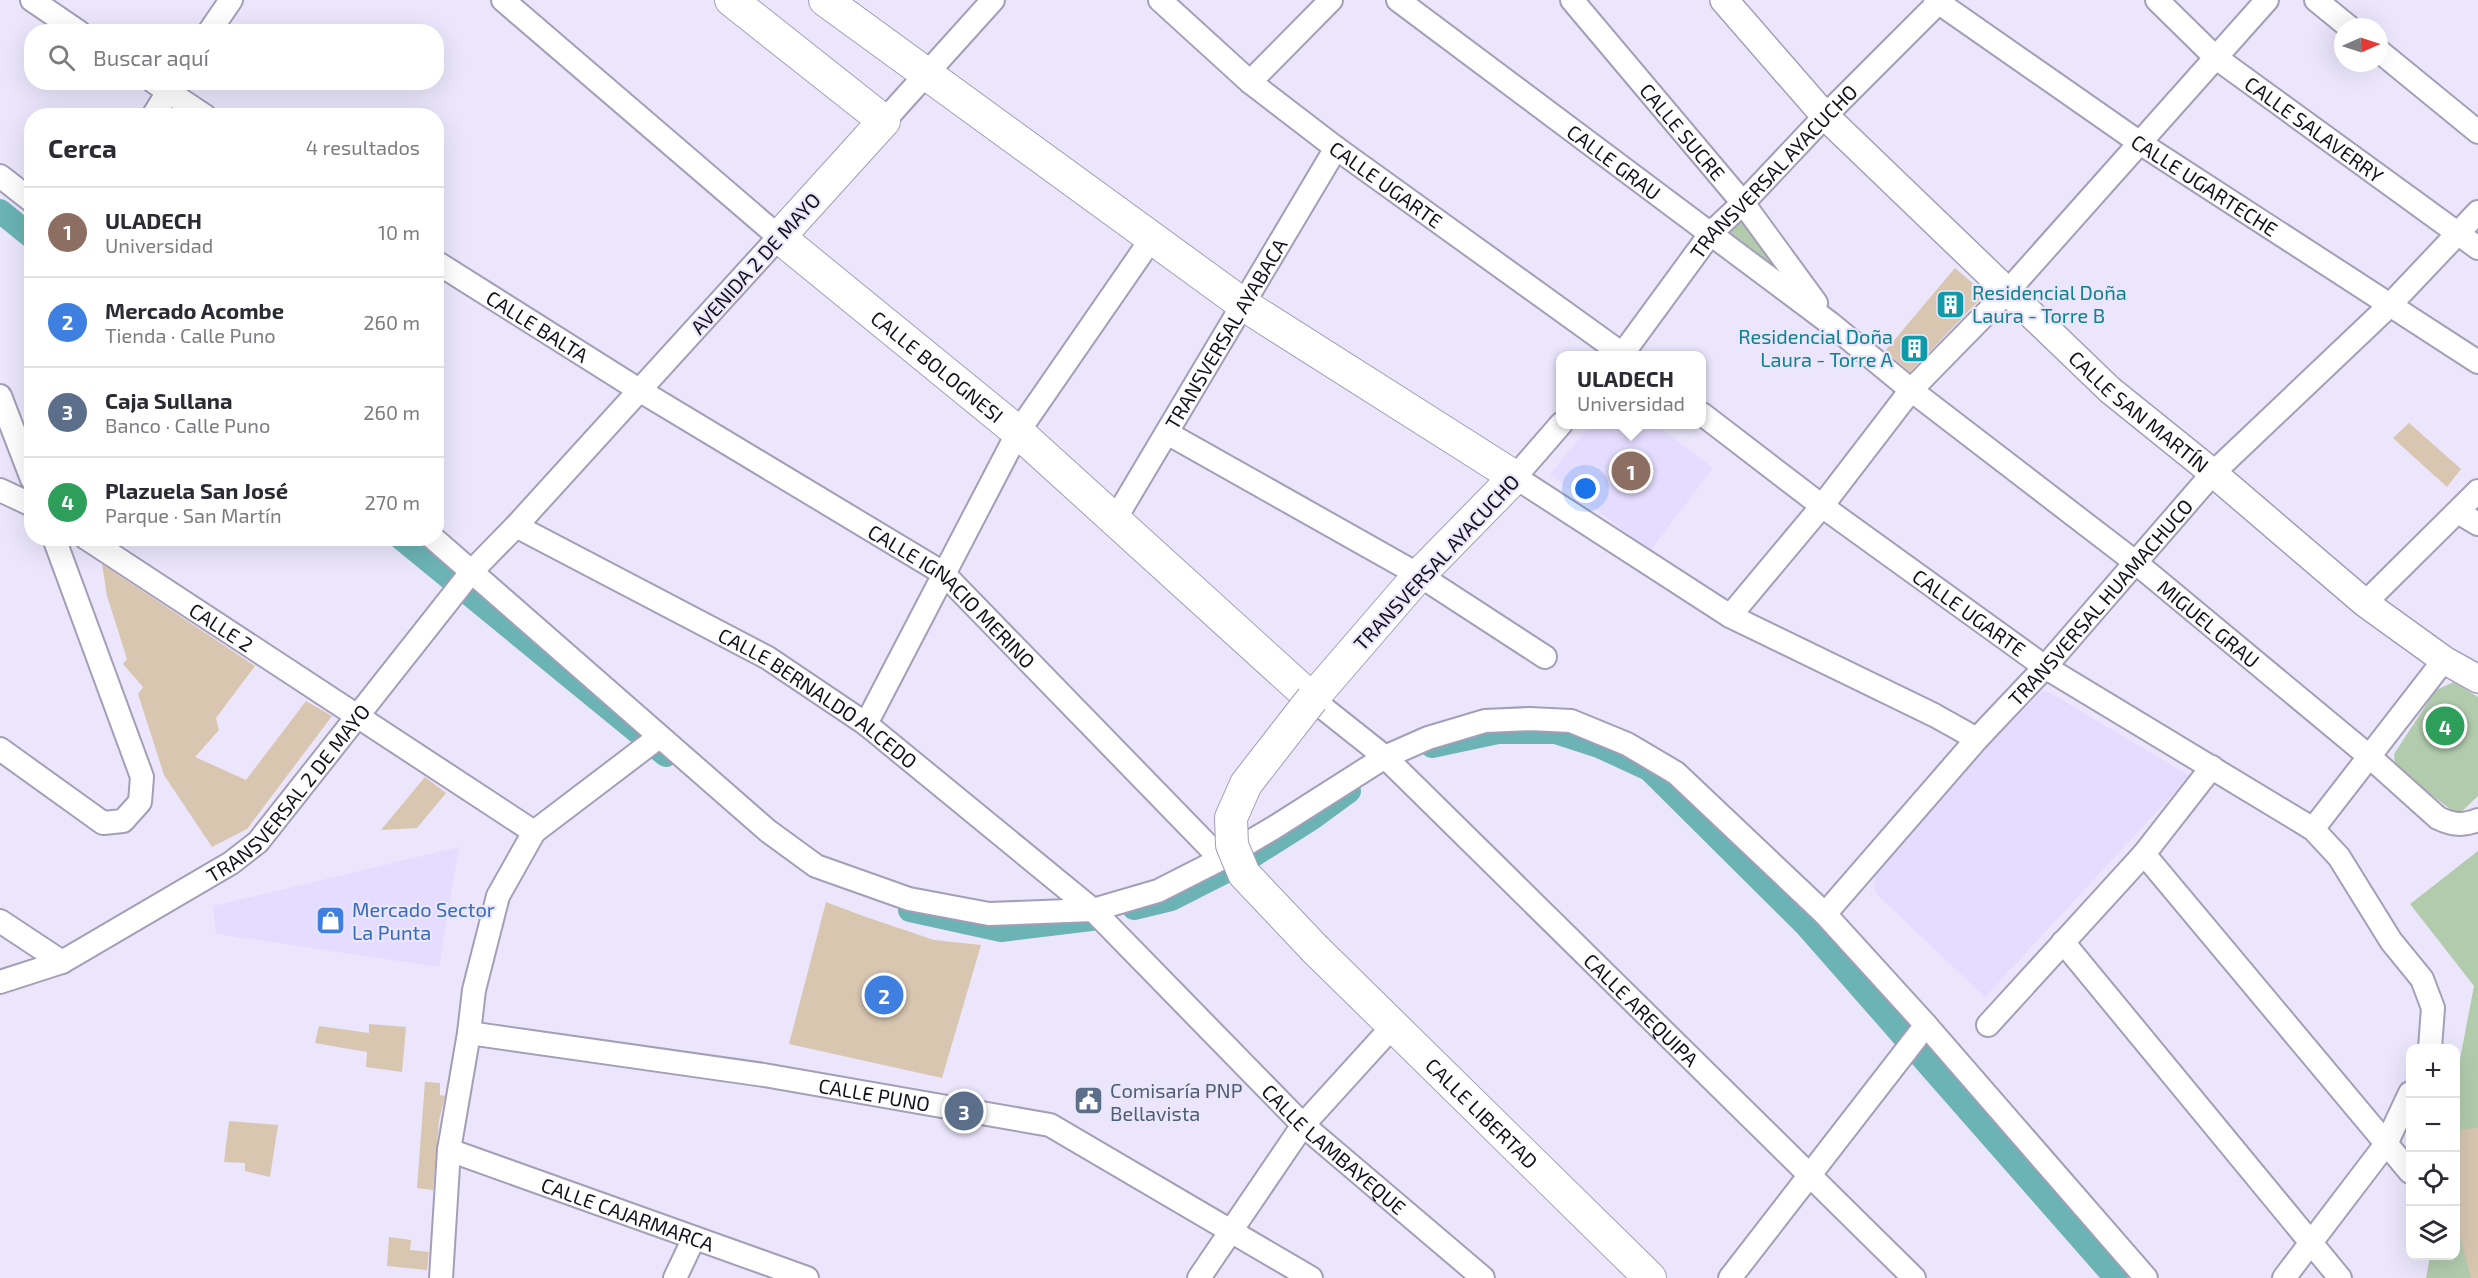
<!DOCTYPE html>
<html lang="es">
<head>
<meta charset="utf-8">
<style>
	:root { --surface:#fff; --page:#f2f2f3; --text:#2b2b33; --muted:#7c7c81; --line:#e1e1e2; --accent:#1f6a64 }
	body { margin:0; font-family:"Exo 2",sans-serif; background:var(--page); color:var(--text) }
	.controls { position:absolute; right:18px; bottom:18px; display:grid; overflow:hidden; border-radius:12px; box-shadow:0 6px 24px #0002 }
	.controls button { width:54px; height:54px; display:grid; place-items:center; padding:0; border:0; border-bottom:2px solid var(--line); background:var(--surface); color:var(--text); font:30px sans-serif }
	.compass { position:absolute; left:2334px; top:18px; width:54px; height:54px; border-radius:50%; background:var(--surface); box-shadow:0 6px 24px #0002; rotate:87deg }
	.you { position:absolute; left:1586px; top:489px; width:21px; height:21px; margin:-15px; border:4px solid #fff; border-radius:50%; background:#1a73e8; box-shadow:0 0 0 9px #1a73e833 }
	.badge { display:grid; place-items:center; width:39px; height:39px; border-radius:50%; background:var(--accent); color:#fff; font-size:20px; font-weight:700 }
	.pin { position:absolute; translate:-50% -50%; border:3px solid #fff; box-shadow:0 2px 6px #0006 }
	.popup { position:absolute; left:1556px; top:351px; width:150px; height:78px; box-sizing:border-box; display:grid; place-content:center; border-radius:12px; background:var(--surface); filter:drop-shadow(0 2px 4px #0005); font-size:20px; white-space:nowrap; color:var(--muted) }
	.popup b { font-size:22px; color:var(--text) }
	.popup::after { content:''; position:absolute; left:50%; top:100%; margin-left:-12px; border:12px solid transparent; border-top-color:var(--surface) }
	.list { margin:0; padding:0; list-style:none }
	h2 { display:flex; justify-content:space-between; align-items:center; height:78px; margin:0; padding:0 24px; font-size:26px }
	h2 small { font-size:20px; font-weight:400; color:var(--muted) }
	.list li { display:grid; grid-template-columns:39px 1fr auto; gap:18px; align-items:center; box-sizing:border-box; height:90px; padding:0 24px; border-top:2px solid var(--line) }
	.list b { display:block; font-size:22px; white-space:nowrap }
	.list p { margin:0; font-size:20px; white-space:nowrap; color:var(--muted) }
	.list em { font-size:20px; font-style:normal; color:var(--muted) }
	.icon { flex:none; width:33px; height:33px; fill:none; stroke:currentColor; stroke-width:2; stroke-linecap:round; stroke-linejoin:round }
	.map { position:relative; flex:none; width:2478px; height:1278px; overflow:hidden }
	.search { position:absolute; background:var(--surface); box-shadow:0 6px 24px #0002; left:24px; top:24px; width:420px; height:66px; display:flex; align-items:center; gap:15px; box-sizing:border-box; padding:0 21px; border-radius:24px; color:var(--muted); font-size:22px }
	.panel { position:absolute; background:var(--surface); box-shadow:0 6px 24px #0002; left:24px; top:108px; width:420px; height:438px; border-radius:24px }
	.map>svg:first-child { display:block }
</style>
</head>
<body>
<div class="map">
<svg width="2478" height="1278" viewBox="0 0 2478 1278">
	<rect width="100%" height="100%" fill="#ebe6fc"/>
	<!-- built -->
	<path fill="#e5ddff" d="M1591,424L1656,425L1713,468L1650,551L1550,474Z
		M2047,691L2190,776L1985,997L1875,893L1874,873L2034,693Z
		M459,847L439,967L216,934L213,906Z"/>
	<!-- green -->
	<path fill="#b2cbad" d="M1742,220L1797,287L1728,236L1732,225Z
		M2454,682L2478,697V796L2458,815L2395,767L2394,754L2436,690Z
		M2478,851V1278H2426L2430,1256H2456V1080L2474,986L2410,904Z"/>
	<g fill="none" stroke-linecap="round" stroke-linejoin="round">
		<!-- canal -->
		<path stroke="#6bb3b5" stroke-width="24" d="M0,211L32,237
			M401,538L666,755
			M1432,746L1498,732H1556L1599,746L1649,769L1807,926L2116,1278
			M1134,908L1171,899L1238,865L1312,818L1349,791
			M910,910L1001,930L1091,919"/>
	</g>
	<!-- building -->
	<path fill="#d8c6b0" d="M1955,268L1985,294L1910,372L1885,351Z
		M2409,423L2461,469L2447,487L2393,438Z
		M102,564L255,666L216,718L219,730L195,757L246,780L306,701L332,716L247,829L212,847L164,775L138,694L143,687L123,664L127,659L107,596Z
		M425,777L446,793L417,828L381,830Z
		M826,902L863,916L934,940L981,945L942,1078L789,1044Z
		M369,1024L406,1027L402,1072L366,1067L367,1052L315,1043L319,1026L369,1033Z
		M425,1082L440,1083V1095L445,1096L439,1121L433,1190L417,1188Z
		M229,1121L278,1125L270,1177L245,1171V1163L224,1162Z
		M2478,1128V1278H2471L2456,1221V1174L2461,1129Z
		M389,1237L411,1240L410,1250L429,1252L427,1270L387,1266Z"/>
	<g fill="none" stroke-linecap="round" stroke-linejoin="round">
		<defs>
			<g id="minor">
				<path d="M32,0L79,32"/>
				<path id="s1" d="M1160,0L1250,82L1336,148L1625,356"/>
				<path id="s2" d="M1398,0L1831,324L1911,390L2135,562L2370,757L2438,818C2453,825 2463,826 2478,820"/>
				<path id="s3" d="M1572,0L1743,203L1816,303"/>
				<path id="s4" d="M1935,0L2140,143L2478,362"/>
				<path id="s5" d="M2157,0L2215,57L2478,248"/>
				<path d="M2316,0L2349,27"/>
				<path d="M209,32L231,0"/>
				<path d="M2379,51L2478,132"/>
				<path d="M154,82L205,116"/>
				<path d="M1250,82L1331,0"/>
				<path d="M153,116L174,82"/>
				<path d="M884,121L993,0"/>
				<path d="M0,176L32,201"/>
				<path id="s6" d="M436,262L639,390L943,573L1221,859"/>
				<path id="s7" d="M1621,356L1711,233L1743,203L1825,116L1941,0"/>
				<path d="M0,396L32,479"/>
				<path id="s8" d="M1702,414L1822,506L2045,667L2313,829L2339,857L2391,941L2422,979L2433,1008L2430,1048"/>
				<path d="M1561,424L1515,477L1730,616L1934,715L1977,739"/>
				<path d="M1167,433L1419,575L1545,657"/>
				<path d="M0,490L32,505"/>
				<path d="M2458,512L2478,524"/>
				<path id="s9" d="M1114,521L1336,148"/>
				<path id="s10" d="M516,526L768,658L866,724L1093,910L1303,1125L1483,1278"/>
				<path id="s11" d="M86,538L534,832"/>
				<path d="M433,538L768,831L816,866L909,899L989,914L1093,910L1158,891L1221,859L1275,827L1385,757L1428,738L1485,721L1529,719L1571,721L1627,744L1676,773L1825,914L1926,1025L2146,1278"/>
				<path d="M2365,603L2478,491"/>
				<path d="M1730,616L1822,506L1911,390L2007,292L2267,0"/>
				<path id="s12" d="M1312,699L1385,757L1914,1278"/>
				<path d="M866,724L1018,432L1152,238"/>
				<path d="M0,749L103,823L123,821L140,802L142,777L54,538"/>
				<path d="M2313,829L2444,660"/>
				<path d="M2144,854L2410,1172"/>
				<path id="s13" d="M1825,914L1977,739L2045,667L2213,473L2389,306L2478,212"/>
				<path d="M0,921L62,962"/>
				<path d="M2063,942L2340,1278"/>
				<path id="s14" d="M0,982L62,962L231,863L258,842L472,571L516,526L779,237L503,0"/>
				<path d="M1988,1025L2144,854L2212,767"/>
				<path id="s15" d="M469,1033L764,1075L1050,1125L1311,1278"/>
				<path id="s16" d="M449,1150L807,1278"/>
				<path d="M441,1278L449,1150L469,1033L474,990L498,896L534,832L659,737"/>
				<path d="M675,1278L694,1238"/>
				<path d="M1199,1278L1303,1125L1393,1026"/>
				<path d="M1730,1278L1926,1025"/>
				<path d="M2284,1278L2386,1144L2410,1093"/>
			</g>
			<g id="tertiary">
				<path id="s17" d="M1724,0L1825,116L2110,390L2213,473L2365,603L2444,660L2478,679"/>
			</g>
			<g id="secondary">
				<path id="s18" d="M731,0L884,121L779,237L1018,432L1312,699L1419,575L1515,477L1244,305L825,0"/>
				<path id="s19" d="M1315,949L1650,1278"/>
			</g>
		</defs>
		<!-- minor casing -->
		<use href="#minor" stroke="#a49eb7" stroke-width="26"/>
		<!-- tertiary casing -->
		<use href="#tertiary" stroke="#a49eb7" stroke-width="30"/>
		<!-- secondary casing -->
		<use href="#secondary" stroke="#a49eb7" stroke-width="34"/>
		<!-- minor -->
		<use href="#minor" stroke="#fff" stroke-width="22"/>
		<!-- tertiary -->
		<use href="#tertiary" stroke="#fff" stroke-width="27"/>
		<!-- secondary -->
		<use href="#secondary" stroke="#fff" stroke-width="32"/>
		<defs>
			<path id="secondary-bridge" d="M1312,699L1246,784L1231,818L1232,845L1244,874L1315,949"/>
		</defs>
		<!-- secondary-bridge casing -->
		<use href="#secondary-bridge" stroke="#a49eb7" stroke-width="34" stroke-linecap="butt"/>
		<!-- secondary-bridge -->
		<use href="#secondary-bridge" stroke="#fff" stroke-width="32"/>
	</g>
	<!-- icons -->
	<defs>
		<symbol id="building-square" viewBox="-11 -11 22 22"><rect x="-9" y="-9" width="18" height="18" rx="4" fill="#0f9aa8" stroke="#ebe6fc"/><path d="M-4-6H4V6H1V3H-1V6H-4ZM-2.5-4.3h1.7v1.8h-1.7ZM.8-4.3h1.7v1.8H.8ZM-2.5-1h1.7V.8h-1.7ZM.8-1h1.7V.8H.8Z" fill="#fff"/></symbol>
		<symbol id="shop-square" viewBox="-11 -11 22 22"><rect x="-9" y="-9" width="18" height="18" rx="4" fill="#3f7fe0" stroke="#ebe6fc"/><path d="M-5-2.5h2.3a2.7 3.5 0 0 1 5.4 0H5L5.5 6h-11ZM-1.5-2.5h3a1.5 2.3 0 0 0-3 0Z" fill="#fff"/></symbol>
		<symbol id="civic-square" viewBox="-11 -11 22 22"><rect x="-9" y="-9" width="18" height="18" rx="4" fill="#5c6f8a" stroke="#ebe6fc"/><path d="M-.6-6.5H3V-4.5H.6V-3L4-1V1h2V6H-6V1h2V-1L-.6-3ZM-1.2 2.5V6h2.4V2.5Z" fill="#fff"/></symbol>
	</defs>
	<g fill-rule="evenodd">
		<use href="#building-square" x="1934" y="288" width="33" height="33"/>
		<use href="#building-square" x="1898" y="332" width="33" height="33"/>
		<use href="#shop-square" x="314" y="904" width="33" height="33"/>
		<use href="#civic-square" x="1072" y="1084" width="33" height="33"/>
	</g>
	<g text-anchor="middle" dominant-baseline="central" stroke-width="4.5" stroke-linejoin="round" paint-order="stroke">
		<!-- street labels -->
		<g font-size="20" fill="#13111a" stroke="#ebe6fc">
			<text stroke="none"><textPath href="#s5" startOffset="204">CALLE SALAVERRY</textPath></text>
			<text stroke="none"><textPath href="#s3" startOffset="172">CALLE SUCRE</textPath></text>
			<text stroke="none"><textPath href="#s2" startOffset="270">CALLE GRAU</textPath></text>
			<text stroke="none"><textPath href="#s7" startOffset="240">TRANSVERSAL AYACUCHO</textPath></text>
			<text stroke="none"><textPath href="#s1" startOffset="292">CALLE UGARTE</textPath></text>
			<text stroke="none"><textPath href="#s4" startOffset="327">CALLE UGARTECHE</textPath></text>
			<text transform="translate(755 263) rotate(-48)">AVENIDA 2 DE MAYO</text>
			<text stroke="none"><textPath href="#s6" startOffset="120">CALLE BALTA</textPath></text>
			<text stroke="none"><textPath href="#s9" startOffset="218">TRANSVERSAL AYABACA</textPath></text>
			<text stroke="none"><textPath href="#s18" startOffset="556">CALLE BOLOGNESI</textPath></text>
			<text stroke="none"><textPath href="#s17" startOffset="585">CALLE SAN MARTÍN</textPath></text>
			<text transform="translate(1436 562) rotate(-47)">TRANSVERSAL AYACUCHO</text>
			<text stroke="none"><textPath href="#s6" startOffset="616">CALLE IGNACIO MERINO</textPath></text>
			<text stroke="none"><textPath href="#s13" startOffset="416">TRANSVERSAL HUAMACHUCO</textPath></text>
			<text stroke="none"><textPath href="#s8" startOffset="333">CALLE UGARTE</textPath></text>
			<text stroke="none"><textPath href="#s2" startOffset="1023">MIGUEL GRAU</textPath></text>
			<text stroke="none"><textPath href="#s11" startOffset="162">CALLE 2</textPath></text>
			<text stroke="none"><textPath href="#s10" startOffset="348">CALLE BERNALDO ALCEDO</textPath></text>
			<text stroke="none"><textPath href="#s14" startOffset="351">TRANSVERSAL 2 DE MAYO</textPath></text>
			<text stroke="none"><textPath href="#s12" startOffset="453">CALLE AREQUIPA</textPath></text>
			<text stroke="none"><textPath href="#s15" startOffset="410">CALLE PUNO</textPath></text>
			<text stroke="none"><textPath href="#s19" startOffset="234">CALLE LIBERTAD</textPath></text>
			<text stroke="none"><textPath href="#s10" startOffset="1036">CALLE LAMBAYEQUE</textPath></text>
			<text stroke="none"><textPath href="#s16" startOffset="190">CALLE CAJARMARCA</textPath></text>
		</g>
		<!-- culture labels -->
		<g font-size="20" fill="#0d838f" stroke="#ebe6fc" text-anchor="start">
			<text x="1972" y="292">Residencial Doña<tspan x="1972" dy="23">Laura - Torre B</tspan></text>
			<text x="1893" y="336" text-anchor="end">Residencial Doña<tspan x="1893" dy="23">Laura - Torre A</tspan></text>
		</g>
		<!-- shop labels -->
		<g font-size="20" fill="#366cbe" stroke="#ebe6fc" text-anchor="start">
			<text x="352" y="909">Mercado Sector<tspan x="352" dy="23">La Punta</tspan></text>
		</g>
		<!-- service labels -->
		<g font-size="20" fill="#4e5e75" stroke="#ebe6fc" text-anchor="start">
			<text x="1110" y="1090">Comisaría PNP<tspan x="1110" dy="23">Bellavista</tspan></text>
		</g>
	</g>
</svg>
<div class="controls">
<button>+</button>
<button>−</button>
<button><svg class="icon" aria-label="locate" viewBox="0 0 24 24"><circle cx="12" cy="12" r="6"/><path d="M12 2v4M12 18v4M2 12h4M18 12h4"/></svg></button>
<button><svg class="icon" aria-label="layers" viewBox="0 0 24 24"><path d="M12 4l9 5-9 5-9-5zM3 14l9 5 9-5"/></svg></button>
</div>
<svg class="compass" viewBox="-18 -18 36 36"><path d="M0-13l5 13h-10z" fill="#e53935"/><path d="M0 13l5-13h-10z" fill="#7c7c81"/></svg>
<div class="you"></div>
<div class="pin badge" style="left:1631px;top:471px;background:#8d6e63">1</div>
<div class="popup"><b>ULADECH</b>Universidad</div>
<div class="pin badge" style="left:884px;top:995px;background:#3f7fe0">2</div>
<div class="pin badge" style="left:964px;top:1111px;background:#5c6f8a">3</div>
<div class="pin badge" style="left:2445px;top:726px;background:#2e9e5b">4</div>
<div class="search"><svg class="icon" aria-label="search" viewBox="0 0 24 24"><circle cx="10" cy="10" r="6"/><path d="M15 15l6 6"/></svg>Buscar aquí</div>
<section class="panel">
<h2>Cerca<small>4 resultados</small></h2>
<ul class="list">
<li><span class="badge" style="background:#8d6e63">1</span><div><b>ULADECH</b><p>Universidad</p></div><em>10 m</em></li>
<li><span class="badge" style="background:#3f7fe0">2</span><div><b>Mercado Acombe</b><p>Tienda · Calle Puno</p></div><em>260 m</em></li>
<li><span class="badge" style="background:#5c6f8a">3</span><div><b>Caja Sullana</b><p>Banco · Calle Puno</p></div><em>260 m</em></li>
<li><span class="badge" style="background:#2e9e5b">4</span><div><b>Plazuela San José</b><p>Parque · San Martín</p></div><em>270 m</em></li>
</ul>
</section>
</div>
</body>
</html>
